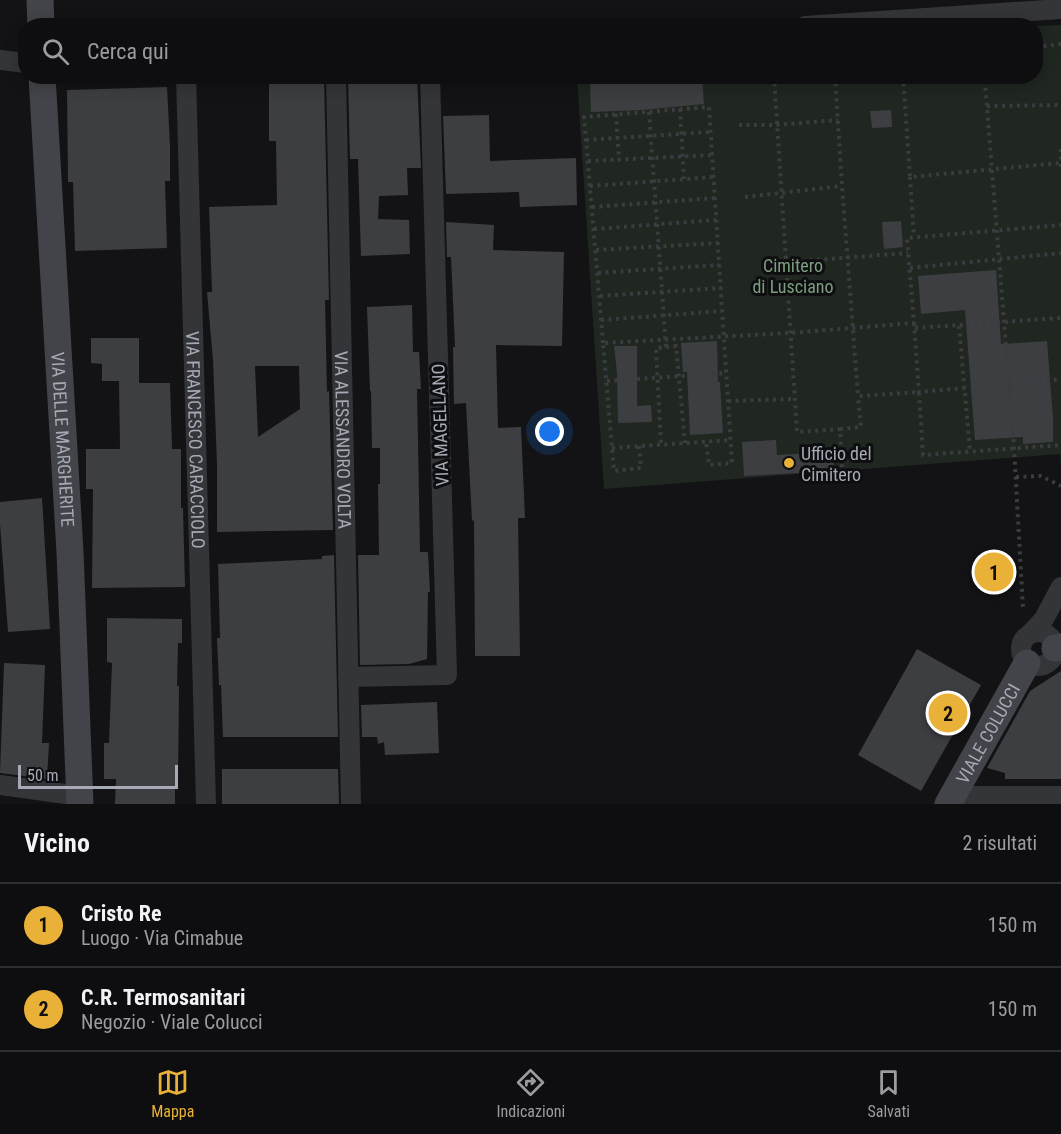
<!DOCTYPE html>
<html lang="it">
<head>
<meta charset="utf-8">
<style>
	:root { --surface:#0e0e10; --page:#1c1c1e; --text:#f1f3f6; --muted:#9b9c9f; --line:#2e2e30; --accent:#e9b137 }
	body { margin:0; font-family:"Roboto Condensed",sans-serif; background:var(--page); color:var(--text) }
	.scale { position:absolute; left:18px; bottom:15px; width:160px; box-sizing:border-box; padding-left:6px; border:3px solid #a5aab4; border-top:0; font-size:16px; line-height:21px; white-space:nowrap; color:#a5aab4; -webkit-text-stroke:4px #0e0e10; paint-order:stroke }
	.you { position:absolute; left:550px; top:432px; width:21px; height:21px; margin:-15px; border:4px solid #fff; border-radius:50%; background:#1a73e8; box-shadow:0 0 0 9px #1a73e833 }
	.badge { display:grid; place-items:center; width:39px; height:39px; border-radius:50%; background:var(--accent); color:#111; font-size:20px; font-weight:700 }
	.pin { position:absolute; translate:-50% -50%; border:3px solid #fff; box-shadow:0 2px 6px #0006 }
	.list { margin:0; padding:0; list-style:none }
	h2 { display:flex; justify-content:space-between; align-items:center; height:78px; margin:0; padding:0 24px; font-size:26px }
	h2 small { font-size:20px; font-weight:400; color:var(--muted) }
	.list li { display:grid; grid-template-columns:39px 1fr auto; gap:18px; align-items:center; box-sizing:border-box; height:84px; padding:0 24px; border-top:2px solid var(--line) }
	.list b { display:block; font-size:22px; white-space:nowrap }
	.list p { margin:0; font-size:20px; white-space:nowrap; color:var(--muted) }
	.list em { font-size:20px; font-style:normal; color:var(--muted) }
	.icon { flex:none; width:33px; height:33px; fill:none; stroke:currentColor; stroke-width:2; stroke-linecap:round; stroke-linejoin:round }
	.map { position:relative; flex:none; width:1061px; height:804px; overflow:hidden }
	.search { position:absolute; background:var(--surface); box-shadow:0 3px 15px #0003; left:18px; right:18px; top:18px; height:66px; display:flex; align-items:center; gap:15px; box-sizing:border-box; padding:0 21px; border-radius:24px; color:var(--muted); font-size:22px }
	.sheet { height:246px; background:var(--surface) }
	nav { display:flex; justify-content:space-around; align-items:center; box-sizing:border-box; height:84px; border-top:2px solid var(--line); background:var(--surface); font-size:16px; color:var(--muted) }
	nav a { display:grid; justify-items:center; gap:3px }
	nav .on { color:var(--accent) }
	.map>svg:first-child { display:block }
</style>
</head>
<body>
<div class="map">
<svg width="1061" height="804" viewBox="0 0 1061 804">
	<rect width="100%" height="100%" fill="#131315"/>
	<!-- green -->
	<path fill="#1f2720" d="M1061,25V467L1060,454L604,489L577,77L1036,76V26Z"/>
	<!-- building -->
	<path fill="#3d3e42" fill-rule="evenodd" d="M269,76H324L329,300H325L327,392L329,391L333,530L217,532V464L213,360L207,292H212L209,207L277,205L276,141H269ZM255,366H299L300,409L258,437Z
		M348,76H417L421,168H407L408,195L379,196L378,219L409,220L410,254L361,256L358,159H350Z
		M666,76H702L704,104L642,110L591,112L590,83L654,79V78Z
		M167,87L170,146V181H165L167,248L75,251L73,182H68L67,90Z
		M891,110L892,127L872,128L870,111Z
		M489,115L490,161L576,158L577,205L520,207L519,192L446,194L443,116Z
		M901,221L903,247L884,249L882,222Z
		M446,222L494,225L493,250L564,252L562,346L496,345L498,428L521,427L525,518H518L520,656H475L474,520L472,521L466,403L454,404L453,347H455L451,257H447Z
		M996,270L1001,344L1047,341L1053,419V442L1023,444V437L975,440L965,310L921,314L918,276Z
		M412,305L413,352H419L421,389H417L420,552H428L430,592H428L427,659L409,664L360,665L358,555H379L378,484H380V448H372L371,391H370L367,307Z
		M91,338H139V383H170L172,449H181V508H183L185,587L92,588L93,489H86V449H120L119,381H102V364L91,363Z
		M717,341L718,382H720L723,433L690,435L687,372H683L681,343Z
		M614,346H637V406L651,405L652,422L618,423L617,373Z
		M776,440L777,455L833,452L834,471L744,476L742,442Z
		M42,498L50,629L8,632L0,524V502Z
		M334,555L338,737H223L221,685H219L217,638H220L218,564L322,559V556Z
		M107,618L182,619V643H178L177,686H179L178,780H175V804H115L116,779H104V743H109L112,663L107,662Z
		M917,649L981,685L921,791L858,755Z
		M4,663L45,665L42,743H49L47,779L0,773Z
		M1061,671V779H1005V773L987,768L1030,691Z
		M437,702L439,753L385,755L384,742L378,744L377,737H362L361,705Z
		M222,769H338L339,804H222Z"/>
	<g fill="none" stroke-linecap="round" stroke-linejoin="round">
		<!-- path -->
		<path stroke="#3a3c40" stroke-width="4" stroke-dasharray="3 4.5" stroke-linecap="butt" d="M1036,47L1061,44
			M774,76L797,432L840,429L842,471
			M835,76L842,186L858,396L919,392L923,455L1061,445
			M903,76L910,177L1060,163
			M978,76L985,82L1014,448L1023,608
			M985,82L992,76
			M987,106L1060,105
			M680,109L684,179
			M649,112L666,347L656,348L661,445
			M616,114L619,160
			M739,125H776L838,120
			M586,140L710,132
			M1061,149V171
			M588,161L712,155
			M910,177L914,237
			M590,186L713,177
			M745,197L842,186
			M592,207L715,198
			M594,229L716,220
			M596,250L718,243
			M787,262L908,253
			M910,268L1061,253
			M598,273L719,265
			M600,296L721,288
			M601,320L722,311
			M914,323L919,392L965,388
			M959,326L970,451
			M915,328L1061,318
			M603,343L584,117L709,107L732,463L709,465L706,442
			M666,347L676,346L685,443
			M607,381L726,373
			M1009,385L1061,379
			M728,401L794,399
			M840,429L861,427L858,396
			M639,446L641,468L614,471L603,343L789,333L914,323L907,238L1061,225
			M612,448L730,440
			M1016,477L1041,476L1061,486"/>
		<!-- street -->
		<g stroke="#343539" stroke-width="20">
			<path d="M805,26L1061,9"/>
			<path d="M0,60L26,63"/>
			<path id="s1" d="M186,76L206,804"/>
			<path id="s2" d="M336,76L351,804"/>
			<circle cx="1038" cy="649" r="17"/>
			<path d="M1030,634L1044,619L1061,587"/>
			<path d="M348,677L447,675L430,76"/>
			<path d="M0,785L80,796"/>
			<path d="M952,796H1061"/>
		</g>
		<!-- secondary -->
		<g stroke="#424449" stroke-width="27">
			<path d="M40,0L41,26"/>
			<path id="s3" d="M42,76L70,552L80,804"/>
			<path d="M1055,648L1061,647"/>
			<path id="s4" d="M948,804L1027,663"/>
		</g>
	</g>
	<!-- markers -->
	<circle fill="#e9b137" stroke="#0e0e10" stroke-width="2" cx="789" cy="463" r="6"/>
	<g text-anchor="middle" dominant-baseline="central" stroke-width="6" stroke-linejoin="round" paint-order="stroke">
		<!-- park labels -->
		<g font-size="18" fill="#7d9f80" stroke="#0e0e10">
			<text x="793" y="265">Cimitero<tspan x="793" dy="21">di Lusciano</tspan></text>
		</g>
		<!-- street labels -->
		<g font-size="18" fill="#a5aab4" stroke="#0e0e10">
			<text transform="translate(440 425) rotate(-92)">VIA MAGELLANO</text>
			<text stroke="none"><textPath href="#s3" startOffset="364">VIA DELLE MARGHERITE</textPath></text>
			<text stroke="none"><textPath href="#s1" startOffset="364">VIA FRANCESCO CARACCIOLO</textPath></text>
			<text stroke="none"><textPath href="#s2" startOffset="364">VIA ALESSANDRO VOLTA</textPath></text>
			<text stroke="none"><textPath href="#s4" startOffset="81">VIALE COLUCCI</textPath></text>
		</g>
		<!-- poi labels -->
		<g font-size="18" fill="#a5aab4" stroke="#0e0e10" text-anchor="start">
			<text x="801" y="453">Ufficio del<tspan x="801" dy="21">Cimitero</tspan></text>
		</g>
	</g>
</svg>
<div class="scale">50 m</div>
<div class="you"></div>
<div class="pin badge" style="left:994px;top:572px">1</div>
<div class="pin badge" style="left:948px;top:713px">2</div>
<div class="search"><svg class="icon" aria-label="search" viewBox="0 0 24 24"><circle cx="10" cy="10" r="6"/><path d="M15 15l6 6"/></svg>Cerca qui</div>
</div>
<section class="sheet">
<h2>Vicino<small>2 risultati</small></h2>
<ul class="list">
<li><span class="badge">1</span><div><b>Cristo Re</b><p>Luogo · Via Cimabue</p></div><em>150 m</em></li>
<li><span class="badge">2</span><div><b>C.R. Termosanitari</b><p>Negozio · Viale Colucci</p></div><em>150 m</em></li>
</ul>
</section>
<nav>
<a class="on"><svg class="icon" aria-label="map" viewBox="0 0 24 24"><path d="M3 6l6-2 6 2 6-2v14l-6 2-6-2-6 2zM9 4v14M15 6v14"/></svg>Mappa</a>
<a><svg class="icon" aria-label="directions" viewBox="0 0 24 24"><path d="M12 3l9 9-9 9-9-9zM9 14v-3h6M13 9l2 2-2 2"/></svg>Indicazioni</a>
<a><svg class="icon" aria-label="saved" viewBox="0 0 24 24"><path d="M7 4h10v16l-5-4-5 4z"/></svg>Salvati</a>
</nav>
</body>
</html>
